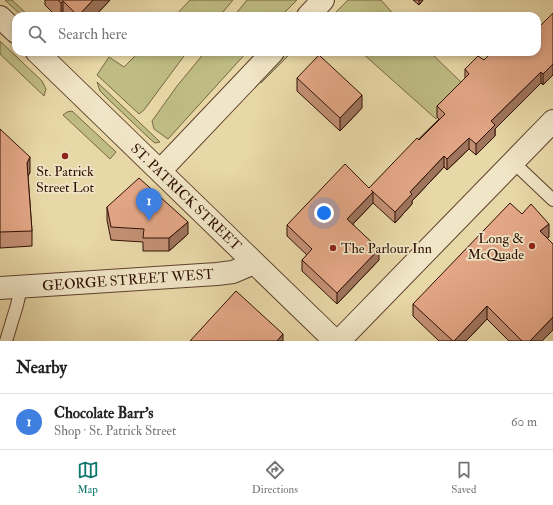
<!DOCTYPE html>
<html lang="en">
<head>
<meta charset="utf-8">
<style>
	:root { --surface:#fff; --page:#f6f6f6; --text:#222; --muted:#767676; --line:#e0e0e0; --accent:#0f766e }
	body { margin:0; font-family:"IM FELL Double Pica",serif; background:var(--page); color:var(--text) }
	.you { position:absolute; left:324px; top:213px; width:14px; height:14px; margin:-10px; border:3px solid #fff; border-radius:50%; background:#1a73e8; box-shadow:0 0 0 6px #1a73e833 }
	.badge { display:grid; place-items:center; width:26px; height:26px; border-radius:50%; background:var(--accent); color:#fff; font-size:13px; font-weight:700 }
	.pin { position:absolute; translate:-50% -33px; filter:drop-shadow(0 1px 2px #0008) }
	.pin::after { content:''; position:absolute; top:21px; width:14px; height:12px; background:inherit; clip-path:polygon(0 0,100% 0,50% 100%) }
	.list { margin:0; padding:0; list-style:none }
	h2 { display:flex; justify-content:space-between; align-items:center; height:52px; margin:0; padding:0 16px; font-size:17px }
	h2 small { font-size:13px; font-weight:400; color:var(--muted) }
	.list li { display:grid; grid-template-columns:26px 1fr auto; gap:12px; align-items:center; box-sizing:border-box; height:56px; padding:0 16px; border-top:1px solid var(--line) }
	.list b { display:block; font-size:15px; white-space:nowrap }
	.list p { margin:0; font-size:13px; white-space:nowrap; color:var(--muted) }
	.list em { font-size:13px; font-style:normal; color:var(--muted) }
	.icon { flex:none; width:22px; height:22px; fill:none; stroke:currentColor; stroke-width:2; stroke-linecap:round; stroke-linejoin:round }
	.map { position:relative; flex:none; width:553px; height:341px; overflow:hidden }
	.search { position:absolute; background:var(--surface); box-shadow:0 2px 6px #0003; left:12px; right:12px; top:12px; height:44px; display:flex; align-items:center; gap:10px; box-sizing:border-box; padding:0 14px; border-radius:12px; color:var(--muted); font-size:15px }
	.sheet { height:108px; background:var(--surface) }
	nav { display:flex; justify-content:space-around; align-items:center; box-sizing:border-box; height:56px; border-top:1px solid var(--line); background:var(--surface); font-size:11px; color:var(--muted) }
	nav a { display:grid; justify-items:center; gap:2px }
	nav .on { color:var(--accent) }
	.map>svg:first-child { display:block }
</style>
</head>
<body>
<div class="map">
<svg width="553" height="341" viewBox="0 0 553 341">
	<rect width="100%" height="100%" fill="#e8d7a7"/>
	<filter id="stains"><feTurbulence type="fractalNoise" baseFrequency=".005" numOctaves="4"/><feColorMatrix values="0 0 0 0 .2 0 0 0 0 .09 0 0 0 0 .02 0 0 0 .5 -.17"/></filter>
	<radialGradient id="worn" r=".72"><stop offset=".6" stop-color="#630" stop-opacity="0"/><stop offset="1" stop-color="#630" stop-opacity=".3"/></radialGradient>
	<!-- green -->
	<path fill="#bebc82" stroke="#786643" d="M5,0H12L29,16H22Z
		M190,0H233L223,12L219,16H175Z
		M247,0H297L281,16H234Z
		M348,0H381L395,16H332Z
		M0,41L42,81L46,89L44,96L0,54Z
		M139,52H185L184,56L144,110L139,114L97,75L109,57L124,67Z
		M205,52H247L168,139L154,129L152,121L177,86Z
		M286,52H292L261,83L260,78Z
		M361,52H430L465,86L436,119Z
		M97,82L159,141L160,142L155,143L150,139L106,97L100,91Z
		M72,111L116,152L110,159L63,115L67,112Z"/>
	<g fill="none" stroke-linecap="round" stroke-linejoin="round">
		<defs>
			<path id="service" d="M513,162L553,200
				M6,341L17,305L21,287"/>
			<path id="minor" d="M308,16L323,0
				M0,17L16,32
				M37,52L335,341
				M160,171L273,52
				M0,288L217,274L233,272L254,263
				M339,341L553,121"/>
		</defs>
		<!-- service casing -->
		<use href="#service" stroke="#5f422d" stroke-width="14"/>
		<!-- minor casing -->
		<use href="#minor" stroke="#5f422d" stroke-width="24"/>
		<!-- service -->
		<use href="#service" stroke="#f0e5c6" stroke-width="12"/>
		<!-- minor -->
		<use href="#minor" stroke="#f0e5c6" stroke-width="22"/>
	</g>
	<!-- wall -->
	<path fill="#c39074" stroke="#311104" d="M45,0H110L95,16H56L45,5Z
		M413,0H423L419,5Z
		M553,13L543,85L541,83L495,129V136L476,155L469,149L447,170L444,167L412,201V204L395,223L373,203L353,224L379,260L337,304L302,271V260L307,255L287,236V225L369,188L439,119L437,117V106L465,79V69L484,60L537,52Z
		M297,78L362,108L340,131L297,91Z
		M0,129L30,172L28,176L32,231V246L0,248Z
		M107,207L188,234L169,251H143V242L111,240L107,220Z
		M549,237L547,238L542,341H509L487,319L466,341H439L413,316V304Z"/>
	<!-- shaded-wall -->
	<path fill="#9f755e" stroke="#311104" d="M93,0H110L95,16H78Z
		M419,0H423L419,5Z
		M63,1V16H61V3Z
		M553,64V75L543,85V74Z
		M541,72V83L495,129V136L476,155V144L491,121Z
		M362,95V108L340,131V118Z
		M469,138V149L447,170V159Z
		M444,156V167L412,201V204L395,223V212L410,192Z
		M30,157V172L27,178V163Z
		M373,192V203L347,230V219Z
		M188,222V234L169,251V238Z
		M549,224V237L540,244V231Z
		M379,249V260L337,304V293Z
		M487,306V319L466,341H454Z
		M553,317V330L542,341H530Z
		M283,334V341H277Z"/>
	<!-- building -->
	<path fill="#e3a787" stroke="#311104" d="M58,0H93L78,16L63,1L61,3Z
		M553,13V64L543,74L541,72L491,121L495,125L476,144L469,138L447,159L444,156L410,192L412,194L395,212L371,190L373,192L347,219L379,249L337,293L302,260L312,249L287,225L345,164L369,188L417,138L419,140L445,114L437,106L469,74L465,69L478,56L484,60L492,52H537V29Z
		M319,55L362,95L340,118L297,78Z
		M0,129L30,157L27,163L32,231L0,232Z
		M139,178L188,222L169,238H143L144,229L111,227L107,207Z
		M510,203L522,214L531,204L549,224L540,231L553,244V317L530,341H522L487,306L454,341H453L413,304Z
		M236,291L283,334L277,341H190Z"/>
	<!-- markers -->
	<g fill="#8f2418" stroke="#f0e5c6" stroke-width="1.5">
		<circle cx="65" cy="156" r="4"/>
		<circle cx="532" cy="246" r="4"/>
		<circle cx="333" cy="248" r="4"/>
	</g>
	<g text-anchor="middle" dominant-baseline="central" stroke-width="3.5" stroke-linejoin="round" paint-order="stroke">
		<!-- poi labels -->
		<g font-size="14" fill="#311104" stroke="#f0e5c6">
			<text x="65" y="171">St. Patrick<tspan x="65" dy="16">Street Lot</tspan></text>
			<text x="524" y="238" text-anchor="end">Long &amp;<tspan x="524" dy="16">McQuade</tspan></text>
			<text x="341" y="248" text-anchor="start">The Parlour Inn</text>
		</g>
		<!-- street labels -->
		<g font-size="14" fill="#311104" stroke="#f0e5c6">
			<text transform="translate(186 197) rotate(44)">ST. PATRICK STREET</text>
			<text transform="translate(128 280) rotate(-4)">GEORGE STREET WEST</text>
		</g>
	</g>
	<rect width="100%" height="100%" filter="url(#stains)"/>
	<rect width="100%" height="100%" fill="url(#worn)"/>
</svg>
<div class="you"></div>
<div class="pin badge" style="left:149px;top:221px;background:#3f7fe0">1</div>
<div class="search"><svg class="icon" aria-label="search" viewBox="0 0 24 24"><circle cx="10" cy="10" r="6"/><path d="M15 15l6 6"/></svg>Search here</div>
</div>
<section class="sheet">
<h2>Nearby<small></small></h2>
<ul class="list">
<li><span class="badge" style="background:#3f7fe0">1</span><div><b>Chocolate Barr's</b><p>Shop · St. Patrick Street</p></div><em>60 m</em></li>
</ul>
</section>
<nav>
<a class="on"><svg class="icon" aria-label="map" viewBox="0 0 24 24"><path d="M3 6l6-2 6 2 6-2v14l-6 2-6-2-6 2zM9 4v14M15 6v14"/></svg>Map</a>
<a><svg class="icon" aria-label="directions" viewBox="0 0 24 24"><path d="M12 3l9 9-9 9-9-9zM9 14v-3h6M13 9l2 2-2 2"/></svg>Directions</a>
<a><svg class="icon" aria-label="saved" viewBox="0 0 24 24"><path d="M7 4h10v16l-5-4-5 4z"/></svg>Saved</a>
</nav>
</body>
</html>
